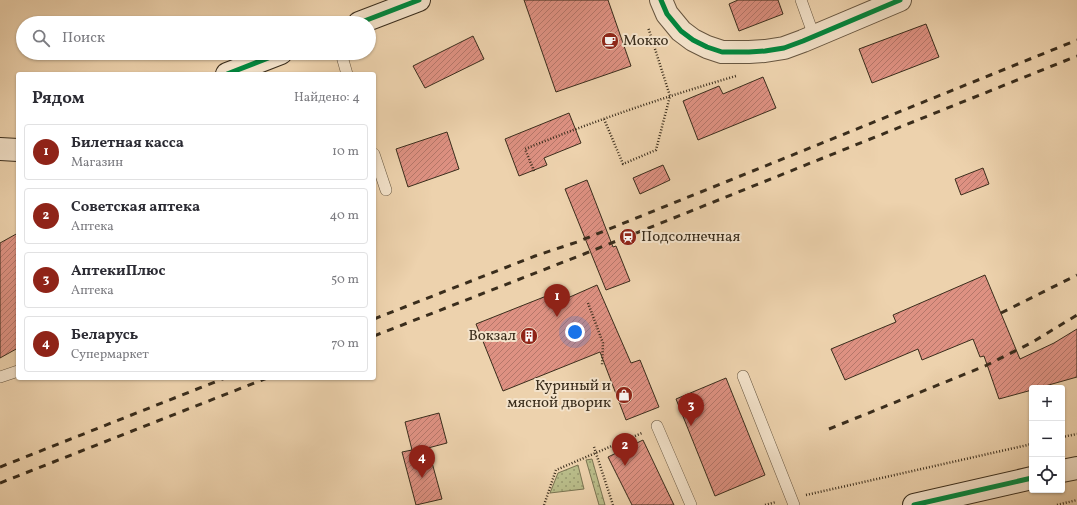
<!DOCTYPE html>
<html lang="ru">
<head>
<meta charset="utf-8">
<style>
	:root { --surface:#fff; --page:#f2f2f3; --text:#2b2b33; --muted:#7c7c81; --line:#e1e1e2; --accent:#8f2418 }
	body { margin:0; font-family:Vollkorn,serif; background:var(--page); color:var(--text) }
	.controls { position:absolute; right:12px; bottom:12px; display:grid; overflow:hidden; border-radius:4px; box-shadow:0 1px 3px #0004 }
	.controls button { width:36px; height:36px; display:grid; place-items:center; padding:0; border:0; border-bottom:1px solid var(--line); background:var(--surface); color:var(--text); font:20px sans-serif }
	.you { position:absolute; left:575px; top:332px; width:14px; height:14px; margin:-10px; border:3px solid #fff; border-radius:50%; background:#1a73e8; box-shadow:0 0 0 6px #1a73e833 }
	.badge { display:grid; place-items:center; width:26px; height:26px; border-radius:50%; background:var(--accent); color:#fff; font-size:13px; font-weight:700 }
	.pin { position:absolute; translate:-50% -33px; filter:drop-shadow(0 1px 2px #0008) }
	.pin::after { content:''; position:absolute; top:21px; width:14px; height:12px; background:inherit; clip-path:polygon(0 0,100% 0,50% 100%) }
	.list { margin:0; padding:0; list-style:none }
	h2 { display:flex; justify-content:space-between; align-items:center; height:52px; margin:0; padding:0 16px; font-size:17px }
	h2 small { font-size:13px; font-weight:400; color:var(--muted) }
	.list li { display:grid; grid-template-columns:26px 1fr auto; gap:12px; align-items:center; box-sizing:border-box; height:56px; margin:0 8px 8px; padding:0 8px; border:1px solid var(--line); border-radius:4px }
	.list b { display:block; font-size:15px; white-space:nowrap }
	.list p { margin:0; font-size:13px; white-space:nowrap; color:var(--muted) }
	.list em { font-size:13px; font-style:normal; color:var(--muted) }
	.icon { flex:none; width:22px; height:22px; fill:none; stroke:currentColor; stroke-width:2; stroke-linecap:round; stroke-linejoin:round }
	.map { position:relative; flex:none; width:1077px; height:505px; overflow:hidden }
	.search { position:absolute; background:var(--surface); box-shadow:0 1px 3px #0004; left:16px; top:16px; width:360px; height:44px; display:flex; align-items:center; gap:10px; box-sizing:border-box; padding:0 14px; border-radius:22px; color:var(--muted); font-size:15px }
	.panel { position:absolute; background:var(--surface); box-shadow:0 1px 3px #0004; left:16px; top:72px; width:360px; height:308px; border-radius:4px }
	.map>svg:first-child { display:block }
</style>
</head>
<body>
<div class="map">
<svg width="1077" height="505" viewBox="0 0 1077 505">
	<defs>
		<pattern id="grass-dots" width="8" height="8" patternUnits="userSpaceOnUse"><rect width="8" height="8" fill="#b9bc89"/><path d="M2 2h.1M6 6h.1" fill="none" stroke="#97996f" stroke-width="1.8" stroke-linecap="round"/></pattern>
		<pattern id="building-hatch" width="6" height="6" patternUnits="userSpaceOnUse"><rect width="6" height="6" fill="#de9182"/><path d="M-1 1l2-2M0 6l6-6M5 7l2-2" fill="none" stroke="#b5776a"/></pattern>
	</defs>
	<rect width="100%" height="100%" fill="#edd2ad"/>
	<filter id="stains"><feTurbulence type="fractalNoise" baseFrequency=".005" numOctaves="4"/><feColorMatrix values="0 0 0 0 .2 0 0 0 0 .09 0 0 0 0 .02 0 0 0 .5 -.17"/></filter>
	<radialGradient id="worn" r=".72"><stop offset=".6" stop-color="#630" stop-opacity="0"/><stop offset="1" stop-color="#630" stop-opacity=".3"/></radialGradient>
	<!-- grass -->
	<path fill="url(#grass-dots)" stroke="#7a7452" d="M592,459L605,505H599L586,460Z
		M578,465L584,489L550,493L558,473Z"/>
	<!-- building -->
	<path fill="url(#building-hatch)" stroke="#3a2d1c" d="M524,0H608L631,66L556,92Z
		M738,0H778L783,14L739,31L729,4Z
		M926,24L939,57L872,83L859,49Z
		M473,36L484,59L425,88L413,66Z
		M763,77L776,108L698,140L683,101L719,86L723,94Z
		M569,113L581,143L544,158L547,165L519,176L505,139Z
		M447,132L459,169L408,187L396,149Z
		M663,165L670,180L640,194L633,178Z
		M983,168L989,184L961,195L955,179Z
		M587,180L613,247L616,246L630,281L606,290L565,189Z
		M18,233V348L0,358V243Z
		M985,275L1020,359L1054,343L1077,329V377L1038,388H1032V390L999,399L984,356L980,357L973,339L922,360L918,349L845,380L831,349L896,322L893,315Z
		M597,285L631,363L640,360L659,407L626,420L600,352L503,391L476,324L559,291L563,300Z
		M726,378L765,475L715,496L676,399Z
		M439,413L447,443L428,448L442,499L416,505L402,452L412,450L405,422Z
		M643,440L662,480L674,505H632L608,457Z"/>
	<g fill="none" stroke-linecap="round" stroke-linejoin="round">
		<defs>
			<path id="lane" d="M801,0L814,36
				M341,53L347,74
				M374,154L386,190
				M743,376L794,505
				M0,377L18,371
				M657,426L691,505"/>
			<path id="street" d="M661,0L667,14L681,31L693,40L707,47L722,52H749L765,51L784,48L803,41L900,0"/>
			<path id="secondary" d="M359,23L419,0
				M227,74L281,53
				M0,149L18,150
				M1062,471L1077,468
				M914,505L1032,478"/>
		</defs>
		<!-- lane casing -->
		<use href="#lane" stroke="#675640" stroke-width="12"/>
		<!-- street casing -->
		<use href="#street" stroke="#675640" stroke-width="24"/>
		<!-- secondary casing -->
		<use href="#secondary" stroke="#3a2d1c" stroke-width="24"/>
		<!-- path -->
		<path stroke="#3a2d1c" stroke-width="2.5" stroke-dasharray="1 2" stroke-linecap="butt" d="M604,119L623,164L656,150L670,96L648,27
			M534,171L525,149C594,121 664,97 736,76
			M588,303L603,343L602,366
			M1062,437L1077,434
			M594,447L613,505
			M806,495L1032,444
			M544,505L556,470L642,433
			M765,505L776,502
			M1057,505L1077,500"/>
		<!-- lane -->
		<use href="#lane" stroke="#f3e2ca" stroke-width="11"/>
		<!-- street -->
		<use href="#street" stroke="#f3e2ca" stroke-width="22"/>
		<!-- secondary -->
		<use href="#secondary" stroke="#f3e2ca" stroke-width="22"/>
		<!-- rail -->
		<path stroke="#3a2d1c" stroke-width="3" stroke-dasharray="7 7" stroke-linecap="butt" d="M1001,313L1077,275
			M374,319L535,256L577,242L1077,40
			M374,336L584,254L1077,56
			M829,429L985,366L1031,343L1077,315
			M0,467L225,378
			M0,483L267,378"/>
		<defs>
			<path id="cycleway" d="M661,0L667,14L681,31L693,40L707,47L722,52H749L765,51L784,48L803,41L900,0
				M359,23L419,0
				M227,74L281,53
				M914,505L1032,478"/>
		</defs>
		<!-- cycleway casing -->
		<use href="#cycleway" stroke="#f3e2ca" stroke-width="8"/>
		<!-- cycleway -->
		<use href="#cycleway" stroke="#00873e" stroke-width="5"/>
	</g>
	<!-- icons -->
	<defs>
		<symbol id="cafe-disc" viewBox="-11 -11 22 22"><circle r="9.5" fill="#8f2418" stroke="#f3e2ca"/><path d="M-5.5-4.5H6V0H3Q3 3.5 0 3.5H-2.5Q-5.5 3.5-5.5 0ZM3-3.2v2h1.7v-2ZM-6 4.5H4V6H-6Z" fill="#fff"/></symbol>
		<symbol id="station-disc" viewBox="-11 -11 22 22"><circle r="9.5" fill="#8f2418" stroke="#f3e2ca"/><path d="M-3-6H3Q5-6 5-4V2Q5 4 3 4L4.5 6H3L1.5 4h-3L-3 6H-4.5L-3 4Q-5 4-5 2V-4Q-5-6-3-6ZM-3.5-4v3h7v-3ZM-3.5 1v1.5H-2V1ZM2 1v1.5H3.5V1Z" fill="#fff"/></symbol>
		<symbol id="building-disc" viewBox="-11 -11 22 22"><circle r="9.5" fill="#8f2418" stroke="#f3e2ca"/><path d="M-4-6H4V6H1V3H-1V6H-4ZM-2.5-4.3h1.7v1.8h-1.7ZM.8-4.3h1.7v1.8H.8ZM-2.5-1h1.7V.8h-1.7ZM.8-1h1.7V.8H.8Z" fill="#fff"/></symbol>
		<symbol id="shop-disc" viewBox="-11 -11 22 22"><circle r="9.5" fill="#8f2418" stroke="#f3e2ca"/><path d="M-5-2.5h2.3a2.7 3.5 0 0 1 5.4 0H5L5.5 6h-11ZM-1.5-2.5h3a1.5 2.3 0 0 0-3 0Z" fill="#fff"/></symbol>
	</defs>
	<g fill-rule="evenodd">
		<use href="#cafe-disc" x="600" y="31" width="20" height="20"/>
		<use href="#station-disc" x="618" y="227" width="20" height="20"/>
		<use href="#building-disc" x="519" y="326" width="20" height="20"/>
		<use href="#shop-disc" x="614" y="385" width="20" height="20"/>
	</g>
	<g text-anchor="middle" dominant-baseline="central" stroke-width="4" stroke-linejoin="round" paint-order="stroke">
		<!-- poi labels -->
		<g font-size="15" fill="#3a2d1c" stroke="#f3e2ca" text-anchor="start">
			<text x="623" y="41">Мокко</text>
			<text x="641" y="237">Подсолнечная</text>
			<text x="516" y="336" text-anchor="end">Вокзал</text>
			<text x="611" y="386" text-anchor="end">Куриный и<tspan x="611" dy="17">мясной дворик</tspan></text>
		</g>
	</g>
	<rect width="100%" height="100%" filter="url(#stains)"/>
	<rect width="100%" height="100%" fill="url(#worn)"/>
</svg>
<div class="controls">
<button>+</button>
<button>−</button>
<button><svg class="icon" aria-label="locate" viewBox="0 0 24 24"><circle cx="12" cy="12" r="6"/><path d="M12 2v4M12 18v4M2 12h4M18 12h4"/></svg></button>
</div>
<div class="you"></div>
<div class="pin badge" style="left:557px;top:317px">1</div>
<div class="pin badge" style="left:625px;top:466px">2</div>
<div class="pin badge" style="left:691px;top:426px">3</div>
<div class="pin badge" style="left:422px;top:478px">4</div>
<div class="search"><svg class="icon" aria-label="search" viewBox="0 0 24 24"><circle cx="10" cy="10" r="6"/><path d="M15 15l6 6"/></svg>Поиск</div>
<section class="panel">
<h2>Рядом<small>Найдено: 4</small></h2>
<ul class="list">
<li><span class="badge">1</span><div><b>Билетная касса</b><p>Магазин</p></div><em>10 m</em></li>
<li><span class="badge">2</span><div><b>Советская аптека</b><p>Аптека</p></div><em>40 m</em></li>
<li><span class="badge">3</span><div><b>АптекиПлюс</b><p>Аптека</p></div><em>50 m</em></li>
<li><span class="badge">4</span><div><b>Беларусь</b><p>Супермаркет</p></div><em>70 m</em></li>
</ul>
</section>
</div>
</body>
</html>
